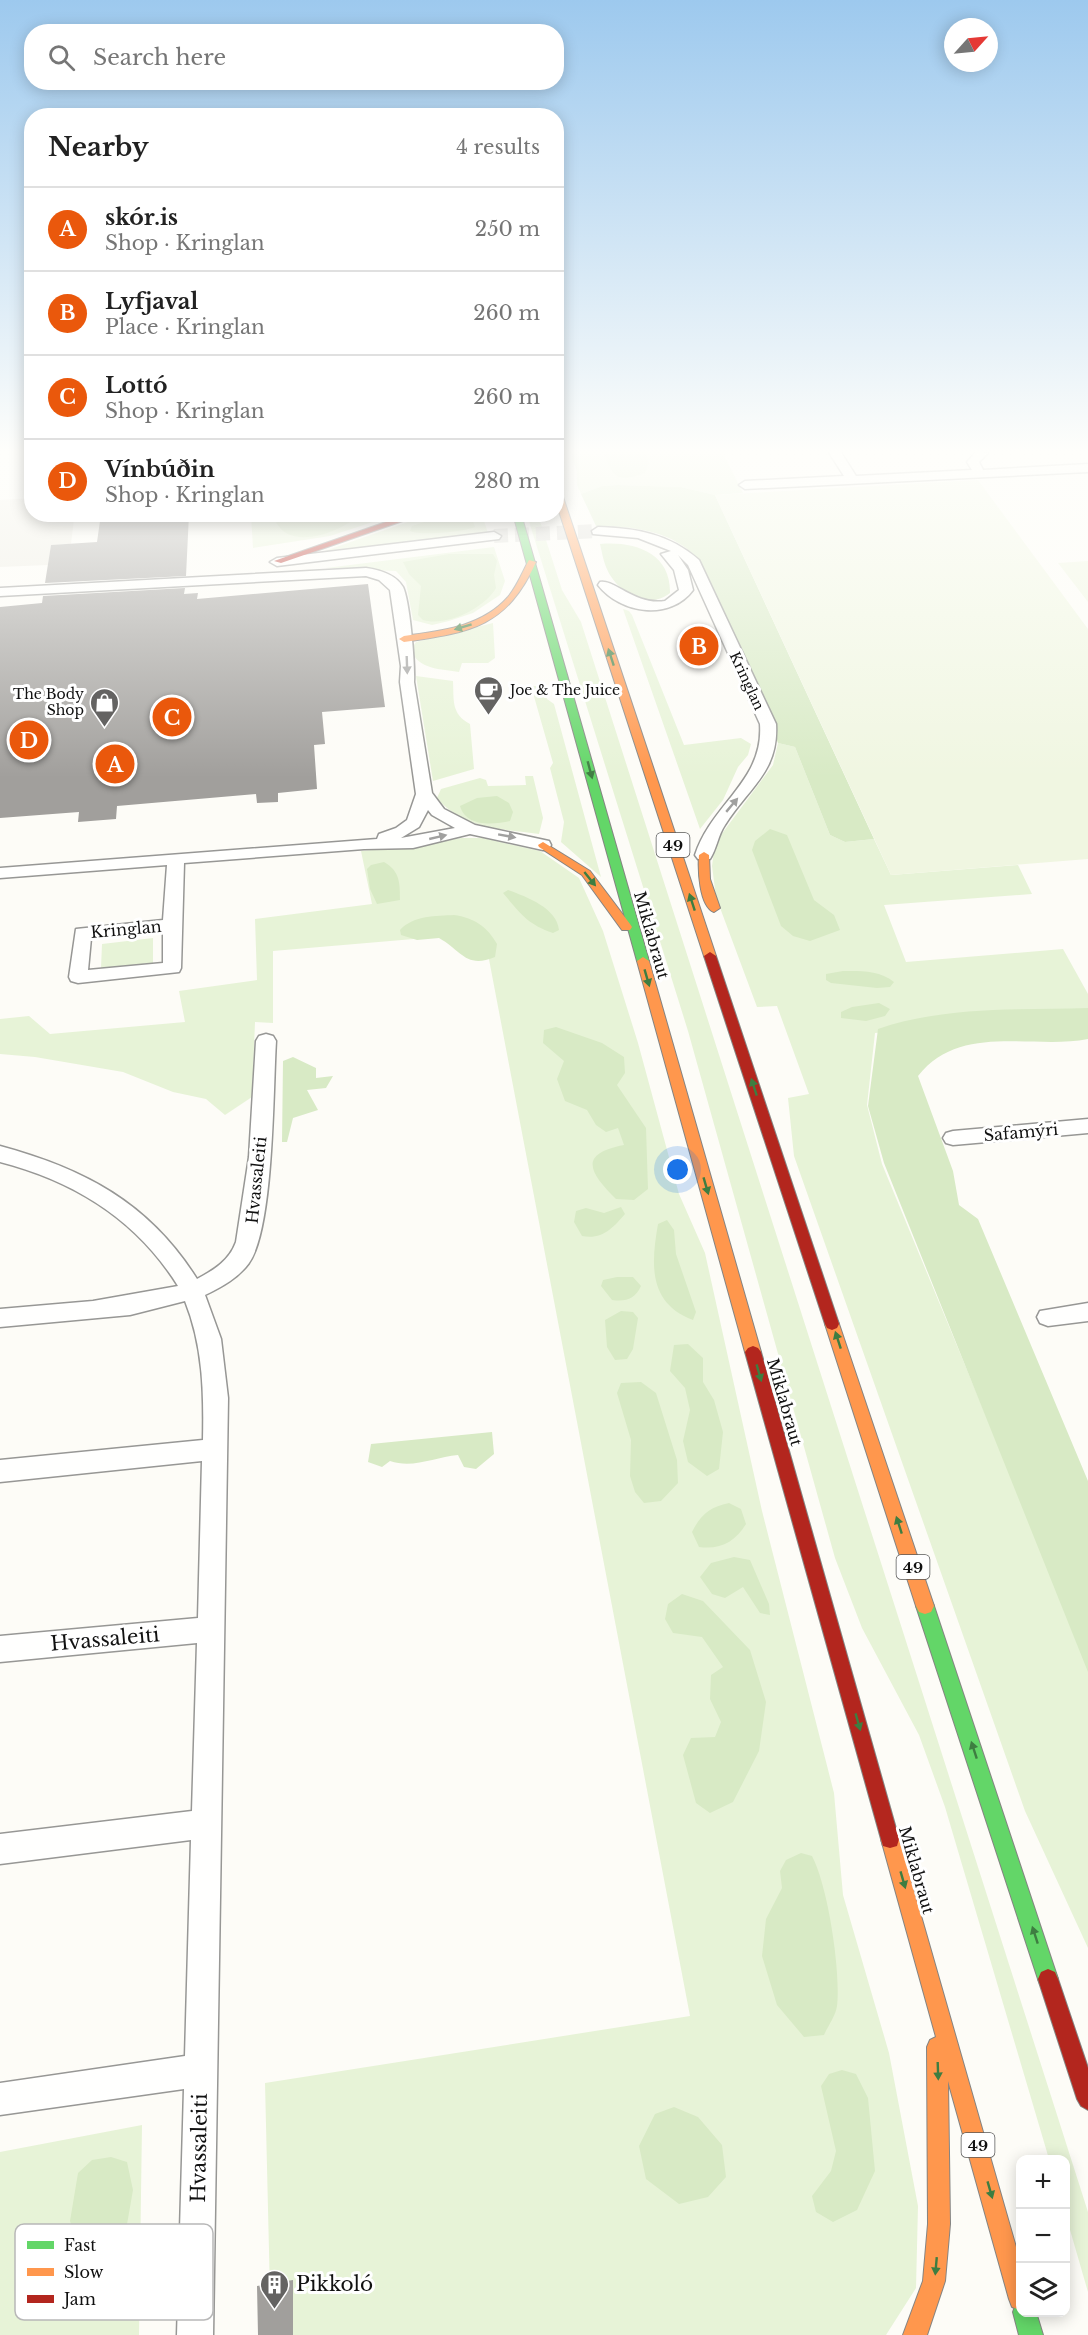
<!DOCTYPE html>
<html lang="en">
<head>
<meta charset="utf-8">
<style>
	:root { --surface:#fff; --page:#f6f6f6; --text:#222; --muted:#767676; --line:#e0e0e0; --accent:#ea580c }
	body { margin:0; font-family:"Libre Baskerville",serif; background:var(--page); color:var(--text) }
	.controls { position:absolute; right:18px; bottom:18px; display:grid; overflow:hidden; border-radius:12px; box-shadow:0 3px 15px #0003 }
	.controls button { width:54px; height:54px; display:grid; place-items:center; padding:0; border:0; border-bottom:2px solid var(--line); background:var(--surface); color:var(--text); font:30px sans-serif }
	.compass { position:absolute; left:944px; top:18px; width:54px; height:54px; border-radius:50%; background:var(--surface); box-shadow:0 3px 15px #0003; rotate:63deg }
	.you { position:absolute; left:678px; top:1170px; width:21px; height:21px; margin:-15px; border:4px solid #fff; border-radius:50%; background:#1a73e8; box-shadow:0 0 0 9px #1a73e833 }
	.badge { display:grid; place-items:center; width:39px; height:39px; border-radius:50%; background:var(--accent); color:#fff; font-size:20px; font-weight:700 }
	.pin { position:absolute; translate:-50% -50%; border:3px solid #fff; box-shadow:0 2px 6px #0006 }
	.list { margin:0; padding:0; list-style:none }
	h2 { display:flex; justify-content:space-between; align-items:center; height:78px; margin:0; padding:0 24px; font-size:26px }
	h2 small { font-size:20px; font-weight:400; color:var(--muted) }
	.list li { display:grid; grid-template-columns:39px 1fr auto; gap:18px; align-items:center; box-sizing:border-box; height:84px; padding:0 24px; border-top:2px solid var(--line) }
	.list b { display:block; font-size:22px; white-space:nowrap }
	.list p { margin:0; font-size:20px; white-space:nowrap; color:var(--muted) }
	.list em { font-size:20px; font-style:normal; color:var(--muted) }
	.icon { flex:none; width:33px; height:33px; fill:none; stroke:currentColor; stroke-width:2; stroke-linecap:round; stroke-linejoin:round }
	.map { position:relative; flex:none; width:1088px; height:2335px; overflow:hidden }
	.search { position:absolute; background:var(--surface); box-shadow:0 3px 15px #0003; left:24px; top:24px; width:540px; height:66px; display:flex; align-items:center; gap:15px; box-sizing:border-box; padding:0 21px; border-radius:24px; color:var(--muted); font-size:22px }
	.panel { position:absolute; background:var(--surface); box-shadow:0 3px 15px #0003; left:24px; top:108px; width:540px; height:414px; border-radius:24px }
	.map>svg:first-child { display:block }
</style>
</head>
<body>
<div class="map">
<svg width="1088" height="2335" viewBox="0 0 1088 2335">
	<rect width="100%" height="100%" fill="#fdfcf7"/>
	<!-- green -->
	<path fill="#e7f3d7" d="M569,451H722L743,493L715,495L681,487L618,485L602,486L581,494L577,485V471Z
		M251,515H394L330,536L253,548Z
		M428,515H482L488,533L319,553Z
		M527,515H538L562,590L581,622L1088,2212V2292L1066,2216V2160L1049,2159L945,1807L919,1735L862,1628L835,1558L688,1031Z
		M494,547L505,581L500,595L473,613L449,621L432,625L413,620L406,582L396,571L326,568Z
		M623,609L629,611L632,615L684,745L741,738L751,744L748,755L738,767L723,800L700,829Z
		M493,623L495,658L488,663H462L459,672C442,669 417,670 411,649L416,642Z
		M416,676L453,681C454,700 451,714 470,724L474,769L433,781Z
		M531,686H541L547,699L554,704L601,877L561,842L564,822L550,768L553,763Z
		M778,743L795,747L830,835L845,842L874,839L891,875L1018,865L1032,894L884,905L906,962L1063,949L1088,994V1012L875,1033L867,1105L882,1164L1088,1663V1948L1025,1811L794,1156L788,1098L809,1094L777,1006L757,1007L716,897L712,866L715,843L773,765Z
		M525,776H533L543,818L539,834C501,829 463,829 437,798L441,789L480,778L486,780L488,786L526,785Z
		M461,838H483L540,851L579,878L603,931L638,1043L679,1194L705,1253L762,1511L834,1793L843,1895L889,2053L918,2206L916,2288L886,2335H271L265,2083L690,2016L484,933L273,951V1023L255,1022L252,1097L225,1115L206,1099L173,1092L123,1072L35,1057L0,1054V1019L29,1016L50,1034L185,1022L179,991L257,980L255,919L372,904L361,851L419,846Z
		M153,938V963L101,968L102,944Z
		M142,2125L139,2335H0V2152Z"/>
	<!-- forest -->
	<path fill="#d8eac5" d="M603,451H645L649,463L645,473C617,483 613,478 603,451Z
		M618,485L681,487L715,495L874,839L845,842L830,835L795,747L778,743L700,561C675,531 633,526 596,526L581,494L602,486Z
		M449,514L471,515L475,527C463,532 420,536 410,531L412,526Z
		M281,515V514L360,515C343,529 308,545 286,533C282,531 279,526 276,523Z
		M600,544C635,541 671,553 670,593C647,611 616,592 606,567C603,560 602,552 600,544Z
		M449,554H493L497,561L494,575L496,588C485,608 446,627 423,620L418,615L421,586L409,574L403,562Z
		M497,796L509,803L513,812L510,821C493,825 466,827 460,806L477,798Z
		M770,829L787,835L814,900L834,915L840,930L810,941L793,936L781,926L752,850L755,841Z
		M384,862C400,871 400,883 400,900L377,904L370,889L367,869L371,865Z
		M508,890C527,897 557,908 559,930L553,933C527,924 520,913 503,893Z
		M454,915C474,918 487,926 497,944L495,957C466,969 462,951 439,938L417,940L401,935L400,930C414,915 436,916 454,915Z
		M843,971C861,971 879,970 894,982L890,987L877,988L831,983L826,980V974Z
		M879,1003L890,1009L885,1016L866,1021L841,1018V1012L852,1007Z
		M1088,1008V1039C1033,1050 960,1022 918,1076L953,1171L959,1205L978,1219L1088,1481V1672L884,1163L868,1106L878,1029C944,1006 1019,1010 1088,1008Z
		M556,1027L602,1043L624,1057L625,1073L617,1085L646,1128L648,1189L634,1200L616,1199C589,1172 578,1154 624,1145L618,1128L606,1132L596,1125L587,1110L565,1101L557,1079L564,1061L543,1043L544,1030Z
		M293,1057L316,1068V1078L333,1076L326,1088L307,1090L318,1110L293,1118L287,1142H282L283,1061Z
		M621,1207L625,1214C613,1228 602,1240 582,1236L574,1222L576,1211L586,1208L604,1213Z
		M667,1220L674,1230L676,1254L696,1312L693,1320C648,1303 651,1264 658,1224Z
		M617,1277H633L641,1286C635,1299 626,1302 612,1300L601,1286L603,1280Z
		M621,1311L633,1312L638,1318L633,1349L627,1359L615,1360L607,1347L605,1320Z
		M688,1344L703,1358V1382L714,1400L723,1432L719,1469L707,1476L688,1462L683,1441L690,1410L685,1388L670,1371L674,1345Z
		M641,1382L656,1393L677,1460L678,1483L661,1501L644,1503L635,1492L630,1476L631,1440L617,1393L621,1383Z
		M492,1432L494,1454L476,1469L464,1467L458,1455C435,1457 413,1469 390,1461L382,1467L368,1462L371,1444Z
		M729,1503L741,1509L746,1524C735,1542 720,1550 699,1547L692,1532C701,1514 710,1507 729,1503Z
		M734,1557L750,1560L769,1604L770,1615L760,1613L743,1587L725,1598L712,1594L700,1577L711,1563Z
		M682,1594L703,1601L750,1650L766,1702L759,1751L733,1802L710,1813L696,1803L683,1755L691,1738L715,1737L721,1722L710,1699L711,1675L723,1667L702,1637L673,1633L665,1619L668,1604Z
		M801,1853L812,1856C828,1886 841,1972 837,2006C836,2015 828,2026 824,2035L804,2037L777,2005L762,1956L766,1919L782,1888L780,1871L786,1860Z
		M842,2070L856,2074L868,2098L875,2171L857,2210L833,2222L816,2212L812,2196L831,2171L836,2151L821,2086L829,2074Z
		M674,2107L698,2117L722,2145L726,2177L708,2197L679,2204L646,2179L639,2146L655,2114Z
		M111,2157L127,2162L133,2190L126,2230L107,2250L80,2251L70,2221L78,2173L92,2160Z"/>
	<!-- pitch -->
	<path fill="#f0f6e1" d="M978,480L1088,629V859L891,875L715,495Z
		M1088,561V602L1058,563Z"/>
	<!-- plaza -->
	<path fill="#edebe2" d="M31,498L32,514L79,515V519H74L71,544L51,545L48,565L0,567V500Z"/>
	<!-- building -->
	<path fill="#a19f9c" d="M101,514H189L186,576L45,583L51,545L97,542Z
		M368,584L385,707L322,712L325,744L314,745L317,789L278,793V802L257,803L256,794L117,806L116,819L78,822L79,812L0,818V607L42,603L43,596L185,588L184,594L198,593L197,599Z
		M293,2280V2335H258L257,2286Z"/>
	<g fill="none" stroke-linecap="round" stroke-linejoin="round">
		<!-- street-tunnel -->
		<path stroke="#dad9d4" stroke-width="14" stroke-dasharray="14 7" stroke-linecap="butt" d="M494,536L598,531"/>
		<defs>
			<path id="street" d="M828,451H840L856,476L972,470L967,462L975,453L974,451L988,453L979,462L983,470L1088,464V472L745,489L739,485L745,481L844,476Z
				M598,527C636,528 670,534 699,560L776,724C779,772 748,788 725,825C718,835 717,848 710,859H698L695,855C712,803 764,781 760,724L688,565L678,555L688,570L693,590C670,621 621,614 598,585L600,582C614,579 636,606 665,601L679,590L674,570L661,554L671,551L638,538L593,534L592,531Z
				M494,532L501,536L499,539L277,566L270,562L277,558Z
				M366,568C380,570 395,574 403,587C410,602 415,665 414,682L432,793L444,809L475,825L549,841L551,845L549,849L543,850L470,834L413,848L364,849L184,863L181,968L179,972L78,983L71,981L69,977L76,929L163,920L167,865L0,878V868L377,839L379,834L396,828L407,820L416,794L400,682L401,666L390,590L379,580L366,576L0,596V588ZM428,810L432,815L455,828L401,838L419,827ZM163,931V963L88,970L91,938Z
				M266,1034L273,1036L276,1041C273,1089 274,1227 249,1263C238,1278 222,1287 205,1295L221,1339L228,1398L213,2335H177L184,2089L0,2115V2083L185,2056L191,1840L0,1864V1834L192,1811L197,1643L0,1662V1636L198,1618L202,1461L0,1482V1460L203,1440C204,1392 203,1346 185,1301L130,1315L0,1327V1309L93,1301L178,1286C137,1220 74,1181 0,1162V1146C85,1169 149,1203 197,1279C214,1270 229,1261 236,1242L249,1157L256,1041L259,1036Z
				M1088,1119V1133L953,1145L946,1143L943,1138L946,1133L953,1131Z
				M1088,1303V1321L1048,1326L1040,1323L1037,1317L1040,1311Z"/>
			<path id="fast" d="M513,514H521L649,961L647,964L643,965L637,961Z
				M925,1598L931,1600L934,1606L1058,1979L1055,1986L1048,1989L1041,1986L1038,1979L916,1606L919,1600Z
				M1020,2302V2312H1036L1043,2335H1019L1013,2312L1016,2304Z"/>
			<path id="slow" d="M556,486L560,488L716,956L714,959H706L704,956L556,502Z
				M529,560L536,562C506,628 470,632 404,642L399,639L404,636C440,631 482,627 508,597C517,586 522,573 529,560Z
				M543,842L590,871L630,924L632,927L630,930H622L582,875L539,847L538,845Z
				M704,852L709,855L710,879L720,908L714,912C699,906 698,869 699,855Z
				M643,957L649,961L761,1352L758,1356L753,1358L748,1356L745,1352L637,961Z
				M832,1318L837,1320L839,1324L934,1606L931,1612L925,1614L919,1612L916,1606L825,1324L827,1320Z
				M890,1830L897,1832L899,1839L1020,2261V2310L1012,2307L1009,2299L948,2081L950,2224L945,2281L927,2335H903L923,2281L928,2224L927,2047L930,2040L936,2037L881,1839L883,1832Z"/>
			<path id="jam" d="M409,514H423L281,563L274,561Z
				M710,952L716,956L839,1324L837,1328L832,1330L827,1328L825,1324L704,956Z
				M753,1346L758,1348L761,1352L899,1839L897,1846L890,1848L883,1846L881,1839L745,1352L748,1348Z
				M1048,1969L1055,1972L1058,1979L1088,2068V2110L1081,2106L1077,2099L1038,1979L1041,1972Z"/>
		</defs>
		<!-- street casing -->
		<use href="#street" stroke="#979795" stroke-width="3"/>
		<!-- fast casing -->
		<use href="#fast" stroke="#858482" stroke-width="2"/>
		<!-- slow casing -->
		<use href="#slow" stroke="#858482" stroke-width="2"/>
		<!-- jam casing -->
		<use href="#jam" stroke="#858482" stroke-width="2"/>
		<!-- street -->
		<use href="#street" fill="#fffffe" fill-rule="evenodd"/>
		<!-- fast -->
		<use href="#fast" fill="#63d668" fill-rule="evenodd"/>
		<!-- slow -->
		<use href="#slow" fill="#ff974d" fill-rule="evenodd"/>
		<!-- jam -->
		<use href="#jam" fill="#b3261e" fill-rule="evenodd"/>
	</g>
	<!-- one-way arrows -->
	<defs><path id="oneway-solid" d="M-6-.8H1V-3.2L6.5 0L1 3.2V.8H-6Z" transform="scale(1.5)"/></defs>
	<g fill="#3e7d41">
		<use href="#oneway-solid" transform="translate(463 627) rotate(163)"/>
		<use href="#oneway-solid" transform="translate(611 657) rotate(-108)"/>
		<use href="#oneway-solid" transform="translate(590 770) rotate(75)"/>
		<use href="#oneway-solid" transform="translate(590 879) rotate(51)"/>
		<use href="#oneway-solid" transform="translate(692 902) rotate(-108)"/>
		<use href="#oneway-solid" transform="translate(647 978) rotate(74)"/>
		<use href="#oneway-solid" transform="translate(754 1087) rotate(-108)"/>
		<use href="#oneway-solid" transform="translate(706 1186) rotate(74)"/>
		<use href="#oneway-solid" transform="translate(838 1340) rotate(-108)"/>
		<use href="#oneway-solid" transform="translate(759 1373) rotate(74)"/>
		<use href="#oneway-solid" transform="translate(899 1525) rotate(-108)"/>
		<use href="#oneway-solid" transform="translate(858 1722) rotate(74)"/>
		<use href="#oneway-solid" transform="translate(974 1750) rotate(-108)"/>
		<use href="#oneway-solid" transform="translate(903 1880) rotate(74)"/>
		<use href="#oneway-solid" transform="translate(1035 1935) rotate(-108)"/>
		<use href="#oneway-solid" transform="translate(938 2071) rotate(88)"/>
		<use href="#oneway-solid" transform="translate(990 2190) rotate(74)"/>
		<use href="#oneway-solid" transform="translate(936 2266) rotate(95)"/>
	</g>
	<g fill="#a0a09f">
		<use href="#oneway-solid" transform="translate(407 665) rotate(88)"/>
		<use href="#oneway-solid" transform="translate(732 805) rotate(-50)"/>
		<use href="#oneway-solid" transform="translate(507 836) rotate(10)"/>
		<use href="#oneway-solid" transform="translate(438 837) rotate(-13)"/>
	</g>
	<!-- sky -->
	<linearGradient id="sky" x2="0" y2="1"><stop stop-color="#9dc9ee"/><stop offset="0.58" stop-color="#fefefb"/><stop offset="1" stop-color="#fefefb" stop-opacity="0"/></linearGradient>
	<rect width="1088" height="778" fill="url(#sky)"/>
	<!-- icons -->
	<defs>
		<symbol id="cafe-pin" viewBox="-11 -11 22 30"><path d="M0 17L-7.5 6A9.5 9.5 0 1 1 7.5 6Z" fill="#646362" stroke="#fff"/><path d="M-5.5-4.5H6V0H3Q3 3.5 0 3.5H-2.5Q-5.5 3.5-5.5 0ZM3-3.2v2h1.7v-2ZM-6 4.5H4V6H-6Z" fill="#fff"/></symbol>
		<symbol id="shop-pin" viewBox="-11 -11 22 30"><path d="M0 17L-7.5 6A9.5 9.5 0 1 1 7.5 6Z" fill="#646362" stroke="#fff"/><path d="M-5-2.5h2.3a2.7 3.5 0 0 1 5.4 0H5L5.5 6h-11ZM-1.5-2.5h3a1.5 2.3 0 0 0-3 0Z" fill="#fff"/></symbol>
		<symbol id="building-pin" viewBox="-11 -11 22 30"><path d="M0 17L-7.5 6A9.5 9.5 0 1 1 7.5 6Z" fill="#646362" stroke="#fff"/><path d="M-4-6H4V6H1V3H-1V6H-4ZM-2.5-4.3h1.7v1.8h-1.7ZM.8-4.3h1.7v1.8H.8ZM-2.5-1h1.7V.8h-1.7ZM.8-1h1.7V.8H.8Z" fill="#fff"/></symbol>
	</defs>
	<g fill-rule="evenodd">
		<use href="#cafe-pin" x="472" y="674" width="33" height="45"/>
		<use href="#shop-pin" x="88" y="686" width="33" height="45"/>
		<use href="#building-pin" x="258" y="2268" width="33" height="45"/>
	</g>
	<g text-anchor="middle" dominant-baseline="central" stroke-width="6" stroke-linejoin="round" paint-order="stroke">
		<!-- far-street labels -->
		<g font-size="14" fill="#111" stroke="#fff">
			<text transform="translate(747 681) rotate(65)">Kringlan</text>
		</g>
		<!-- far-poi labels -->
		<g font-size="14" fill="#111" stroke="#fff" text-anchor="start">
			<text x="510" y="690">Joe &amp; The Juice</text>
			<text x="84" y="694" text-anchor="end">The Body<tspan x="84" dy="16">Shop</tspan></text>
		</g>
		<!-- shield labels -->
		<g fill="#fff" stroke="#585858" stroke-width="1.5">
			<rect x="656.5" y="833" width="33" height="24" rx="4.5"/>
			<rect x="896.5" y="1555" width="33" height="24" rx="4.5"/>
			<rect x="961.5" y="2133" width="33" height="24" rx="4.5"/>
		</g>
		<g font-size="15" font-weight="bold" fill="#111">
			<text x="673" y="845">49</text>
			<text x="913" y="1567">49</text>
			<text x="978" y="2145">49</text>
		</g>
		<!-- street labels -->
		<g font-size="16" fill="#111" stroke="#fff">
			<text transform="translate(126 929) rotate(-5)">Kringlan</text>
			<text transform="translate(652 935) rotate(74)">Miklabraut</text>
			<text transform="translate(1021 1132) rotate(-5)">Safamýri</text>
			<text transform="translate(256 1180) rotate(-84)">Hvassaleiti</text>
			<text transform="translate(785 1402) rotate(74)">Miklabraut</text>
			<text transform="translate(917 1870) rotate(74)">Miklabraut</text>
		</g>
		<!-- near-street labels -->
		<g font-size="20" fill="#111" stroke="#fff">
			<text transform="translate(105 1639) rotate(-5)">Hvassaleiti</text>
			<text transform="translate(199 2148) rotate(-89)">Hvassaleiti</text>
		</g>
		<!-- near-poi labels -->
		<g font-size="20" fill="#111" stroke="#fff" text-anchor="start">
			<text x="296" y="2284">Pikkoló</text>
		</g>
	</g>
	<!-- legend -->
	<rect x="15" y="2224" width="198" height="96" rx="9" fill="#fff" stroke="#b8b8b8" stroke-width="1.5"/>
	<rect x="27" y="2241" width="27" height="8" fill="#63d668"/>
	<rect x="27" y="2268" width="27" height="8" fill="#ff974d"/>
	<rect x="27" y="2295" width="27" height="8" fill="#b3261e"/>
	<g font-size="16" fill="#111">
		<text x="64" y="2251">Fast</text>
		<text x="64" y="2278">Slow</text>
		<text x="64" y="2305">Jam</text>
	</g>
</svg>
<div class="controls">
<button>+</button>
<button>−</button>
<button><svg class="icon" aria-label="layers" viewBox="0 0 24 24"><path d="M12 4l9 5-9 5-9-5zM3 14l9 5 9-5"/></svg></button>
</div>
<svg class="compass" viewBox="-18 -18 36 36"><path d="M0-13l5 13h-10z" fill="#e53935"/><path d="M0 13l5-13h-10z" fill="#767676"/></svg>
<div class="you"></div>
<div class="pin badge" style="left:115px;top:764px">A</div>
<div class="pin badge" style="left:699px;top:646px">B</div>
<div class="pin badge" style="left:172px;top:717px">C</div>
<div class="pin badge" style="left:29px;top:740px">D</div>
<div class="search"><svg class="icon" aria-label="search" viewBox="0 0 24 24"><circle cx="10" cy="10" r="6"/><path d="M15 15l6 6"/></svg>Search here</div>
<section class="panel">
<h2>Nearby<small>4 results</small></h2>
<ul class="list">
<li><span class="badge">A</span><div><b>skór.is</b><p>Shop · Kringlan</p></div><em>250 m</em></li>
<li><span class="badge">B</span><div><b>Lyfjaval</b><p>Place · Kringlan</p></div><em>260 m</em></li>
<li><span class="badge">C</span><div><b>Lottó</b><p>Shop · Kringlan</p></div><em>260 m</em></li>
<li><span class="badge">D</span><div><b>Vínbúðin</b><p>Shop · Kringlan</p></div><em>280 m</em></li>
</ul>
</section>
</div>
</body>
</html>
